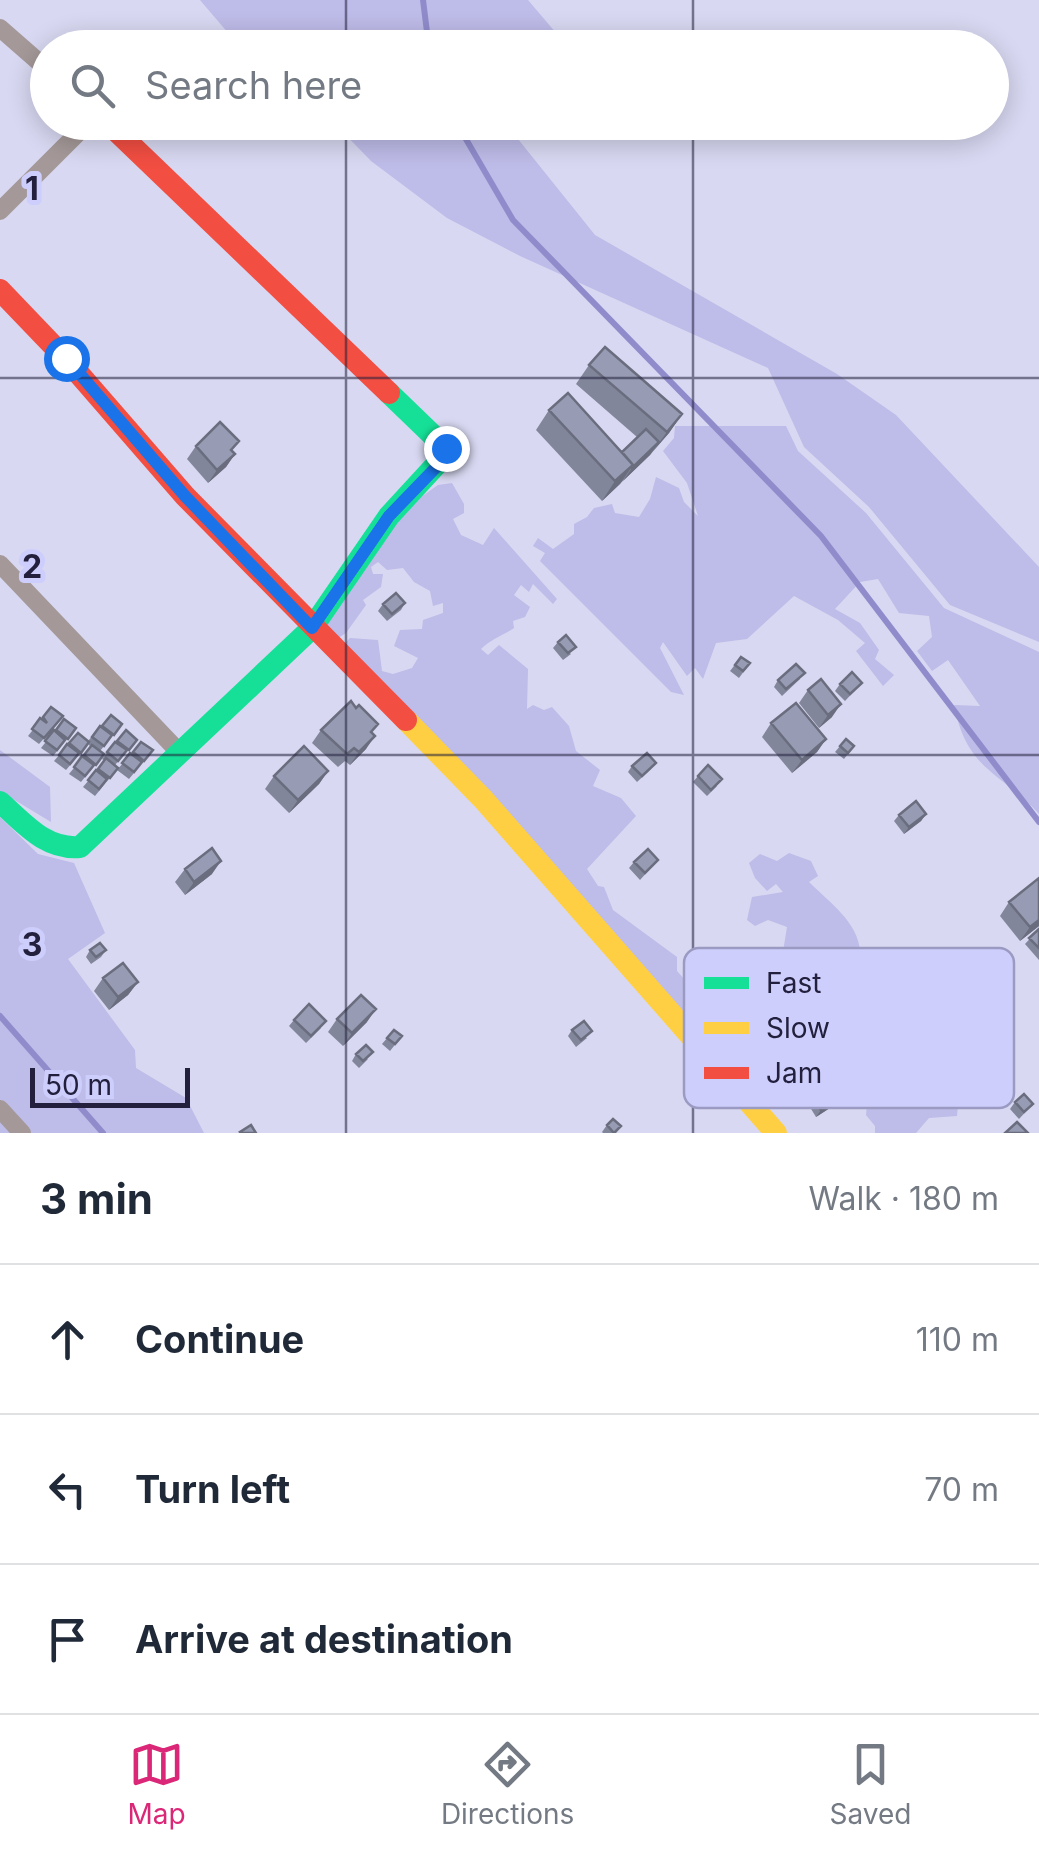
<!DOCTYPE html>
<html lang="en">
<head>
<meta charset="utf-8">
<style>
	:root { --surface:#fff; --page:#f6f6f7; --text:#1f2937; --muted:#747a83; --line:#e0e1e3; --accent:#db2777 }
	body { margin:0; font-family:Inter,sans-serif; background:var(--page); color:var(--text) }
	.scale { position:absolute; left:30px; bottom:25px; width:160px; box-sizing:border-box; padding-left:10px; border:5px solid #22203d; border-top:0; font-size:28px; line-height:35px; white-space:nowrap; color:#22203d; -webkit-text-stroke:8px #cecefd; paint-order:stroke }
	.stop { position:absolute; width:30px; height:30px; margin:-22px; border:8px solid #1a73e8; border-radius:50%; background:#fff }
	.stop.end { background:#1a73e8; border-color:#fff; box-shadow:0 2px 10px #0008 }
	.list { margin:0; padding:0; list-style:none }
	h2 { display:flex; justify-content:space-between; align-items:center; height:130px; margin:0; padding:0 40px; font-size:42px }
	h2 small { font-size:32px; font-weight:400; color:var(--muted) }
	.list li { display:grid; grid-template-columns:65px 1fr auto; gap:30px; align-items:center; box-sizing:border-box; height:150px; padding:0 40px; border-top:2px solid var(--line) }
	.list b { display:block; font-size:38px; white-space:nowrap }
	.list em { font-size:32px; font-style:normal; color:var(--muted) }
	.icon { flex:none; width:55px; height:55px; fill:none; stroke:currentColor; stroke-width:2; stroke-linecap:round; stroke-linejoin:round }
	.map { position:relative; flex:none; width:1039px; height:1133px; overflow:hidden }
	.search { position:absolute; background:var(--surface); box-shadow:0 5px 25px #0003; left:30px; right:30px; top:30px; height:110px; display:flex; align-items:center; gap:25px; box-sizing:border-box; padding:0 35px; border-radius:55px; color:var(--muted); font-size:38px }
	.sheet { height:580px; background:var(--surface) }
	nav { display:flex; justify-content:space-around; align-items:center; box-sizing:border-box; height:140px; border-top:2px solid var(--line); background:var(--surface); font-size:28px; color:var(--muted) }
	nav a { display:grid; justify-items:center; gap:5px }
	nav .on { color:var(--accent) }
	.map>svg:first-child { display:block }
</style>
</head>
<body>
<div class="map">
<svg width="1039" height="1133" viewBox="0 0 1039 1133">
	<rect width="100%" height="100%" fill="#d8d8f2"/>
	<!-- green -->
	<path fill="#bebce8" d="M200,0H528L568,47H240Z
		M334,123H535L518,139L595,235L837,374L896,415L1039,567V642L950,605L869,507L804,447L768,368L520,256L447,218L371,161Z
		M675,426H786L798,451L866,513L944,608L1039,652V814C1000,771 967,771 954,705L980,706L948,660L932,671L917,651L932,637L929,616L899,613L878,579L860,582L835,609L860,623L879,650L875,659L894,675L883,686L856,651L865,643L838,620L794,596L747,639L716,643L703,679L695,668L687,676L663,642L660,648L684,695L671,692L540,561L545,553L533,546L538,538L553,549L574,534V524L587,517L594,508L612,504L615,513L639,517L650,499L656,477L679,488L684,502L698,516L687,483L663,451L674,438Z
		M452,483L464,504V513L453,519L461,535L483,545L494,528L557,599L553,604L533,584L529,592L521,585L514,595L530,607L525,617L513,621L514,628C502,636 491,639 481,649L488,655L499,645L528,669L527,709L533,705L544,710L552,707L569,726L576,751L600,770L593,786L621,798L636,816L587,869L598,886L604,887L613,910L677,957V971L727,1027L713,1050L342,646L350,638L378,640L382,671L393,674L412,668L418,658L394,646L400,630L422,629L423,620L443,613V603L433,606L430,591L414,582L403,568L387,570L378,562L371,567L373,574H383L381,587L363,600L366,605L346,633L335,640L319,628L411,504L438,485Z
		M0,750L50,787L51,822L13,799L0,804Z
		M0,817L38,854L74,863L105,933L68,959L135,1050L136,1068L186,1098L204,1133H0Z
		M789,853L811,861L818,876L809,882C829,902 858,922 860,951L824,979L814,975L803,981L782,958L787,927L768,920L755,926L747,920L752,897L783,892L776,884L767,891L755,878L749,863L760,854L777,861Z
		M889,1043L912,1060L911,1074L920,1084L932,1079H967L978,1098L958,1105L957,1116L929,1118L916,1133H875V1126L866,1115L867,1105L874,1106L883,1100L880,1091L870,1082L862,1057Z"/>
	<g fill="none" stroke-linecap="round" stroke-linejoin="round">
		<!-- stream -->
		<path stroke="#908ccc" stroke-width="6" d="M423,0L429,48
			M456,122L513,220L821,536L1039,822
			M0,1016L103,1133"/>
		<!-- street -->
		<path stroke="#a49998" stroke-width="18" d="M0,28L48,70
			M168,48L173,43
			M0,211L89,122
			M0,564L180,753
			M0,1109L22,1133"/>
		<!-- fast -->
		<path stroke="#16e098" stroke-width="22" d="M0,802C24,823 45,850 80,847L312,628L389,516L447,453L446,448L389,393"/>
		<!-- slow -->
		<path stroke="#ffcf43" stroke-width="22" d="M406,720L483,799L776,1133"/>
		<!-- jam -->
		<path stroke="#f24e42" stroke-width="22" d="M107,122L389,393
			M0,290L66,359L185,496L406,720"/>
	</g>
	<!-- wall -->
	<path fill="#82869b" d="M589,365L682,414L669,433L650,455L602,501L536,430L549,410L622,452L637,437L576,384Z
		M196,446L232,451L235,454L226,467L208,483L187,459Z
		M405,603L401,610L387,621L378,611L383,604Z
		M558,642L571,654L563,660L553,648Z
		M741,657L750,663L739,678L730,671Z
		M800,679L782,696L774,687L778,680Z
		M862,683L845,701L835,691L840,684Z
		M808,690L832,717L819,728L799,703Z
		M51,707L58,723L39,744L28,736Z
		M356,708L372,732L366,749L350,765L345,761L338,767L312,743L321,730Z
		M111,715L122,724L100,751L104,754L81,782L69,774L91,747L88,744L66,770L54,761L78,733L88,741Z
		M64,719L76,728L53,756L41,748Z
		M771,723L826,739L817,752L792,773L762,737Z
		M126,730L137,740L115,765L113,774L95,796L83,787L105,761L102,759L115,742L116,743Z
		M846,739L854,746L844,759L835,752Z
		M141,742L153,750L129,779L117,770Z
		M632,766L651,769L637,782L628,772Z
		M328,771L319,784L289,813L265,789L274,776Z
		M698,776L717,786L707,796L693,782Z
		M926,814L921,821L904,834L894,821L899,815Z
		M658,860L640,880L629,868L634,862Z
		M185,869L212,874L185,895L175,882Z
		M1039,878V926L1020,941L1000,916L1009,902Z
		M1039,929V960L1025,944Z
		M90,950H106L101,957L91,964L86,957Z
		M103,978L138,982L128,995L109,1010L94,991Z
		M337,1019L367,1022L343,1046L328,1032Z
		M294,1020L321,1028L306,1043L289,1026Z
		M394,1030L402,1036L390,1051L382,1044Z
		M572,1030L587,1038L576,1047L568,1036Z
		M748,1044L771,1060L758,1070L744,1051Z
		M809,1045L836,1059L814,1076L800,1058Z
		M356,1054L368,1059L359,1068L352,1061Z
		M809,1093L837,1099L833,1106L816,1117L805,1099Z
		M1015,1102L1033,1104L1019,1119L1010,1109Z
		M607,1125L621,1126L616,1133H603L602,1132Z"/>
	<!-- shaded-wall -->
	<path fill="#6a6d7e" d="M682,414L669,433L653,451L667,432Z
		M659,442L650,455L623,481L632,468Z
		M235,454L226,467L208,483L217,470Z
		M633,465L620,484L602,501L615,481Z
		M841,704L832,717L819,728L828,715Z
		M375,736L366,749L350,765L359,752Z
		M826,739L817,752L792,773L802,760Z
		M328,771L319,784L289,813L298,800Z
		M926,814L921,821L904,834L909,827Z
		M221,861L212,874L185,895L194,882Z
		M1039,920V926L1020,941L1030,927Z
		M138,982L128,995L109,1010L118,997Z
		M376,1009L367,1022L343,1046L352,1033Z
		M845,1046L836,1059L814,1076L823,1062Z
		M837,1099L833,1106L816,1117L821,1110Z"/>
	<!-- building -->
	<path fill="#979cb4" stroke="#6a6d7e" stroke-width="2.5" d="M605,347L682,414L667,432L589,365Z
		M568,393L633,465L615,481L549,410Z
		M220,422L239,441L231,450L235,454L217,470L196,446Z
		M646,429L659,442L632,468L631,467L633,465L622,452Z
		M396,593L405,603L392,614L383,604Z
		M566,635L576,647L568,653L558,642Z
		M741,657L750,663L743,671L735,665Z
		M796,664L805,673L786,689L778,680Z
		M852,672L862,683L850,694L840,684Z
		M821,679L841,704L828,715L808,690Z
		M351,701L356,708L359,705L378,724L371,732L375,736L359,752L354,748L347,754L321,730Z
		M796,703L826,739L802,760L771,723Z
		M51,707L63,716L44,738L32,729L40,718L47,723L43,717Z
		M111,715L122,724L114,735L102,726Z
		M64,719L76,728L68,739L56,730Z
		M100,726L112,735L104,746L92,737Z
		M54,730L65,740L57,750L45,741Z
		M126,730L137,740L129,750L117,741Z
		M78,733L89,742L81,753L69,743Z
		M846,739L854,746L848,753L840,746Z
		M115,742L127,750L118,761L107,752Z
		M141,742L153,750L144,761L133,752Z
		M67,744L79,753L70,764L59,755Z
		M92,745L104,754L96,765L84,755Z
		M304,746L328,771L298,800L274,776Z
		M130,753L142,762L134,772L122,763Z
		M647,753L656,763L642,776L632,766Z
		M82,756L94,765L85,776L74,767Z
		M106,758L118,768L110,778L98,769Z
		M708,765L722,779L711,790L698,776Z
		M96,770L107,779L99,789L88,780Z
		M916,801L926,814L909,827L899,815Z
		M212,848L221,861L194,882L185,869Z
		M648,849L658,860L645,873L634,862Z
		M1039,878V920L1030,927L1009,902Z
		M1039,929V948L1029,938Z
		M100,943L106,950L96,957L90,950Z
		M123,963L138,982L118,997L103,978Z
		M361,995L376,1009L352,1033L337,1019Z
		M309,1004L326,1021L311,1036L294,1020Z
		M584,1021L592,1031L581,1040L572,1030Z
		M394,1030L402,1036L395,1044L387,1038Z
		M366,1045L373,1052L363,1061L356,1054Z
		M826,1082L837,1099L821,1110L809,1093Z
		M1024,1094L1033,1104L1024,1112L1015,1102Z
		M613,1119L621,1126L614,1133L607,1125Z
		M1017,1122L1028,1133H1005Z
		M251,1125L256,1133H241L240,1132Z"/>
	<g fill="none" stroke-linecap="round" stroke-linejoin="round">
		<!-- route -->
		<path stroke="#1a73e8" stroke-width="12" d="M66,358L185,496L312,628L389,516L447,456L446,448"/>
	</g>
	<!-- grid -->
	<path fill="none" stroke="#22203d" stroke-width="2.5" stroke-opacity="0.55" d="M346,0V48M693,0V48M346,122V1133M693,122V1133M0,378H1039M0,755H1039"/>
	<!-- legend -->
	<rect x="684" y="948" width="330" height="160" rx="15" fill="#cecefd" stroke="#9a9ac3" stroke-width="2.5"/>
	<rect x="704" y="977" width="45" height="12" fill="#16e098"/>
	<rect x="704" y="1022" width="45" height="12" fill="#ffcf43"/>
	<rect x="704" y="1067" width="45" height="12" fill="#f24e42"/>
	<g font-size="28" fill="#22203d">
		<text x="766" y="993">Fast</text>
		<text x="766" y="1038">Slow</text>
		<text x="766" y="1083">Jam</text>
	</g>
	<g font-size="32" text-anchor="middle" font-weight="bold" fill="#22203d" stroke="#cecefd" stroke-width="10" stroke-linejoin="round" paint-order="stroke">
		<text x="32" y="200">1</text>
		<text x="32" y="578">2</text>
		<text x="32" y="956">3</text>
	</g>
</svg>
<div class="scale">50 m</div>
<div class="stop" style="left:66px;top:358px"></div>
<div class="stop end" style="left:446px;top:448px"></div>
<div class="search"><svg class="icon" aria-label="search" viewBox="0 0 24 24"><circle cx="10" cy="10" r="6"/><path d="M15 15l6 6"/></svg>Search here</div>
</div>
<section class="sheet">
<h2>3 min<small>Walk · 180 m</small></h2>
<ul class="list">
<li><svg class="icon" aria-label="ahead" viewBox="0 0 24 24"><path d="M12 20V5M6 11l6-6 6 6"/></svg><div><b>Continue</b></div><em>110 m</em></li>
<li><svg class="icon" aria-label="left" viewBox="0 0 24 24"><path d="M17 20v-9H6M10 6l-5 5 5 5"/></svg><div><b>Turn left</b></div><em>70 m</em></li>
<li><svg class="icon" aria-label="arrive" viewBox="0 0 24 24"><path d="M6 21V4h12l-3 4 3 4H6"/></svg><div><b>Arrive at destination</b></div></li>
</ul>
</section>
<nav>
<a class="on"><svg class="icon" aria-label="map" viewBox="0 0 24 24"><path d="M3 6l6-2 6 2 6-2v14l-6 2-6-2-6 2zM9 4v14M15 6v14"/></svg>Map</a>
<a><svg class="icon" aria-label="directions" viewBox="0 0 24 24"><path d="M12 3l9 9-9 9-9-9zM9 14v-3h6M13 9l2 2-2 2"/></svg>Directions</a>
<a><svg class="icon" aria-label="saved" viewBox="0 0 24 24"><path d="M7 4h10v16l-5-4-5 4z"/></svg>Saved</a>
</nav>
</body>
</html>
